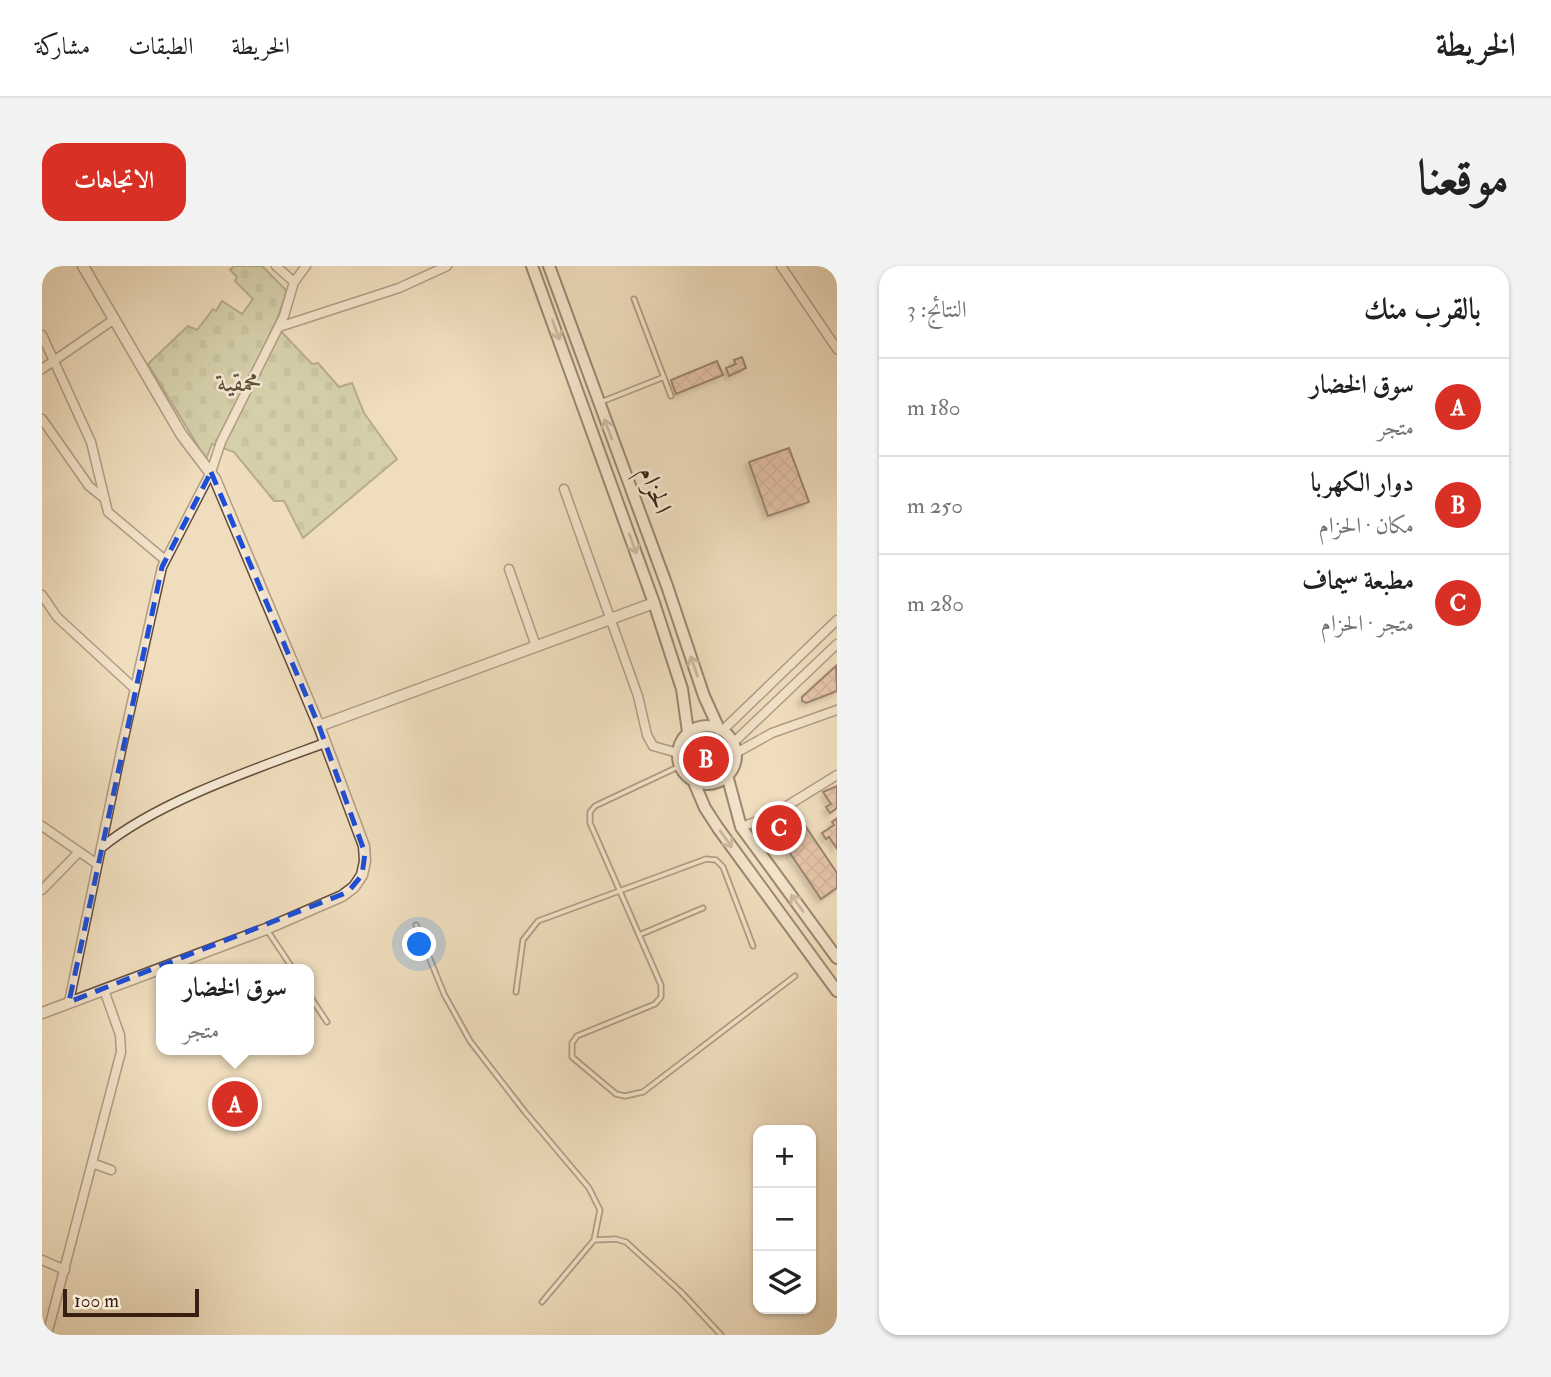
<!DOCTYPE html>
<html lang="ar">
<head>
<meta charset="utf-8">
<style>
	:root { --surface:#fff; --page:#f2f2f2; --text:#222; --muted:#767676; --line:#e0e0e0; --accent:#d93025 }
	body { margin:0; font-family:"IM FELL Double Pica",Amiri,serif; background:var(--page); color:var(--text); direction:rtl }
	.controls { position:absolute; right:21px; bottom:21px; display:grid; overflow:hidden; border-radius:14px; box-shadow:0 2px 5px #0004 }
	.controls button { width:63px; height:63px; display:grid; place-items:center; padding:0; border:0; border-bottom:2px solid var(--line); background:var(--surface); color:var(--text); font:35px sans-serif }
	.scale { position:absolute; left:21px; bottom:18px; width:136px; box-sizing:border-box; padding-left:7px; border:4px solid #381f13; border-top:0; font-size:19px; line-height:24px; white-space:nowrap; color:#381f13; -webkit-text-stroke:5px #f5e9d4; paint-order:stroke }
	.you { position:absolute; left:378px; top:679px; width:24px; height:24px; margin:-18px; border:5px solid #fff; border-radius:50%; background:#1a73e8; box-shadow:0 0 0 10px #1a73e833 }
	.badge { display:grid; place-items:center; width:46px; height:46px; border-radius:50%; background:var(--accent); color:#fff; font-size:23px; font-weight:700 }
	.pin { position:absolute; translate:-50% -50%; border:4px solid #fff; box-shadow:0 2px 7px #0006 }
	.popup { position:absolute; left:114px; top:698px; width:158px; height:91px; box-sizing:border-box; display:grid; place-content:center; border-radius:14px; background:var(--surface); filter:drop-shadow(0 2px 5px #0005); font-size:23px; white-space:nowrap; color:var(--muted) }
	.popup b { font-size:26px; color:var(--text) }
	.popup::after { content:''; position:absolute; left:50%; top:100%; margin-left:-14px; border:14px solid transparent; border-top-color:var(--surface) }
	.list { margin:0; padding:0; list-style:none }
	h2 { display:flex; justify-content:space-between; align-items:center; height:91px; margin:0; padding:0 28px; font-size:30px }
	h2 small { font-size:23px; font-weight:400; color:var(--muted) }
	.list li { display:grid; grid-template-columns:46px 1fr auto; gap:21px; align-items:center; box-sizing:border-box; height:98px; padding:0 28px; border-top:2px solid var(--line) }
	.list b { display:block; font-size:26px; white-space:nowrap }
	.list p { margin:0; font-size:23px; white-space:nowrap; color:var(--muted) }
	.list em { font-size:23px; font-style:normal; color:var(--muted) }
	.icon { flex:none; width:38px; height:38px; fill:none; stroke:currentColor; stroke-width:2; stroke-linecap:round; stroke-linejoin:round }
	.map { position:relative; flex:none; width:795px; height:1069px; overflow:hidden; direction:ltr; border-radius:21px }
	header { display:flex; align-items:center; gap:42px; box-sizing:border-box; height:98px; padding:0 35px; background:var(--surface); border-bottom:2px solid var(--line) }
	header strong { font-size:33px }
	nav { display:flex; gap:38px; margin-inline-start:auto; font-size:24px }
	.intro { display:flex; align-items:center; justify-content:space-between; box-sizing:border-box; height:168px; padding:0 42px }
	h1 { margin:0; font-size:49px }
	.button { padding:18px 32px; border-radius:21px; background:var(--accent); color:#fff; font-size:24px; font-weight:700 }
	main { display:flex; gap:42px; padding:0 42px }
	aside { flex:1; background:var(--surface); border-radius:21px; box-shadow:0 2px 5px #0004 }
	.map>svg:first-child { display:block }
</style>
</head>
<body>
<header>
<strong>الخريطة</strong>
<nav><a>الخريطة</a><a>الطبقات</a><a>مشاركة</a></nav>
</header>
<div class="intro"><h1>موقعنا</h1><a class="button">الاتجاهات</a></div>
<main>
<aside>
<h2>بالقرب منك<small>النتائج: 3</small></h2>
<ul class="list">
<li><span class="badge">A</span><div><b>سوق الخضار</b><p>متجر</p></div><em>180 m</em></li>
<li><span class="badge">B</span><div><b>دوار الكهربا</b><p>مكان · الحزام</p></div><em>250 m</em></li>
<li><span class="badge">C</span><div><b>مطبعة سيماف</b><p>متجر · الحزام</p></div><em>280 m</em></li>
</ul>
</aside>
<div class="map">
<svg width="795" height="1069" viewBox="0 0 795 1069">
	<defs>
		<pattern id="cemetery-stones" width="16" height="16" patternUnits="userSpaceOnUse" patternTransform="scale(1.75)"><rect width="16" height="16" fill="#b5c294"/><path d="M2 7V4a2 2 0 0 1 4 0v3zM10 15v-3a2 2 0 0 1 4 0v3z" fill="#9ca67f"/></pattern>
		<pattern id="building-cross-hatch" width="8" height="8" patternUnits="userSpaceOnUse" patternTransform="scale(1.75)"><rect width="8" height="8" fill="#dba790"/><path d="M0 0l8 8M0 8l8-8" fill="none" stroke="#b38774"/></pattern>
		<filter id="shadow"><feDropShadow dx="-4" dy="4" stdDeviation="2" flood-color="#0004"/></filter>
	</defs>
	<rect width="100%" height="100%" fill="#efddbd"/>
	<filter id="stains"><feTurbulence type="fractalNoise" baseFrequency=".00286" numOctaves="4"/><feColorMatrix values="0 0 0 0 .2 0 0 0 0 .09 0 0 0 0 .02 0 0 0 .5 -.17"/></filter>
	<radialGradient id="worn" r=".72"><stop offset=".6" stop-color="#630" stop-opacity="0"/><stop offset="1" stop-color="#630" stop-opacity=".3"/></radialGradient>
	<!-- cemetery -->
	<path fill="url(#cemetery-stones)" stroke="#767054" stroke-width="2" d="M192,0H220L245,25L233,59L270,98L276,97L297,121L310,117L322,147L355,193L261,272L242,235H232L192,186L170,178L164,193L106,98L146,60L155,64L171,43L174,45L180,35L200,48L211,33L193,15L195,11L188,4Z"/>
	<!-- building -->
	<path fill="url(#building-cross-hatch)" stroke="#381f13" stroke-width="2" filter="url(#shadow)" d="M700,91L704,102L687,110L684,102L694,98L692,94Z
		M675,95L681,109L634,128L629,114Z
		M747,182L767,236L726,250L707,196Z
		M794,400L795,425L764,437L760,435V431Z
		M795,520V542L788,547L784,541L789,538L781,526Z
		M752,543L795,607V622L779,633L729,559Z
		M795,552V583L787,571L784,573L780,567L792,559L790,556Z"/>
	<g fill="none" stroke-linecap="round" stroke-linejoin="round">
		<defs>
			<path id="service" d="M592,33L629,130
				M559,136L622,111
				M638,500L553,540L548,546V557L619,719V731L613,738L535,770L530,777V791L574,828L583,830L601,826L753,710
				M374,659L402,728L428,775L483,846L547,922L558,944L552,974
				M225,664L251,703
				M597,669L661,642
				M474,726L481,674L496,655L664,593L674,594L681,601L711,680
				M266,727L285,756
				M500,1036L552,974L574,973L584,976L639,1026L679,1069"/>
			<path id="minor" d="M234,0L252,16
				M739,0L795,83
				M237,61L357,22L405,0
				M0,69L49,176L66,246L123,294
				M0,103L71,54
				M0,153L47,220L63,233
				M522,223L596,430L605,469L611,480L636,487
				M467,303L494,380
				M0,329L15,351L92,422
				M680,465L795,354
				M691,477L795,378
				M694,487L730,467L795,444
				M0,560L55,598
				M699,561L727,551L795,509
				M59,582C114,536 215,502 283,477
				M0,624L37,586
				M27,736L79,485L120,301L169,206L179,176L242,50L252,16L264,0
				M50,897L69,904
				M0,994L23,1004
				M5,1069L79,786L78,769L62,724"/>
			<path id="tertiary" d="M277,460L612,337
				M0,747L224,663L300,630L312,621L320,609L323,595L322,580L277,460L173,213L139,168L41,0"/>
			<path id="secondary" d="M490,0L612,337L640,423L646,466
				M507,0L625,320L662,430L677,463
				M636 489a29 29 0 1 1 58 0a29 29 0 1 1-58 0Z
				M685,509L699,561L795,692
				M651,514L663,542L676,562L795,725"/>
		</defs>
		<!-- service casing -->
		<use href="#service" stroke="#664e3e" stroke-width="7"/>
		<!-- minor casing -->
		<use href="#minor" stroke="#664e3e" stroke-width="11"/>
		<!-- tertiary casing -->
		<use href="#tertiary" stroke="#664e3e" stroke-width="13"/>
		<!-- secondary casing -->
		<use href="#secondary" stroke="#381f13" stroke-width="14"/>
		<!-- service -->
		<use href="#service" stroke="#f5e9d4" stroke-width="3.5"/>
		<!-- minor -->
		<use href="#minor" stroke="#f5e9d4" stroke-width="8"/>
		<!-- tertiary -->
		<use href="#tertiary" stroke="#f5e9d4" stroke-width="10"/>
		<!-- secondary -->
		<use href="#secondary" stroke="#f5e9d4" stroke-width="10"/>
	</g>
	<!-- one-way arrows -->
	<defs><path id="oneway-shaft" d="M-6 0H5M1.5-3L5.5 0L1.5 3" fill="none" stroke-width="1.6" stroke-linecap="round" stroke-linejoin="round" transform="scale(1.75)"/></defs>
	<g stroke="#a08e7d">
		<use href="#oneway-shaft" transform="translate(514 64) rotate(70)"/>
		<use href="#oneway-shaft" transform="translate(566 163) rotate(-111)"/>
		<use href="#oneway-shaft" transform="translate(591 278) rotate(70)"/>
		<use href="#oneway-shaft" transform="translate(652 400) rotate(-109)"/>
		<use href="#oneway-shaft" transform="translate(684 573) rotate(55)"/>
		<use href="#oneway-shaft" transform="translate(755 637) rotate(-126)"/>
	</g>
	<!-- marked area -->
	<path d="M0 0H795V1069H0ZM169,206L277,460L323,587L320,609L306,626L27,736L120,301Z" fill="#efddbd" fill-opacity=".55" fill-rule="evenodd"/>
	<path fill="none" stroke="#1d4ed8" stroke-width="5" stroke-dasharray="14 9" stroke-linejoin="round" d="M169,206L277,460L323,587L320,609L306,626L27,736L120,301Z"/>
	<g text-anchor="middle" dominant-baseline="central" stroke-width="5" stroke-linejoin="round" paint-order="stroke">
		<!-- park labels -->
		<g font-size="26" font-style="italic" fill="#5e503a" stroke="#f5e9d4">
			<text x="198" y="117">محمقية</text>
		</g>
		<!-- street labels -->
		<g font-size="26" fill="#381f13" stroke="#f5e9d4">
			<text transform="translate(613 224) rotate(69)">الحزام</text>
		</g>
	</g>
	<rect width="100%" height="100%" filter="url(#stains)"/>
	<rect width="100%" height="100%" fill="url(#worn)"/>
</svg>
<div class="controls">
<button>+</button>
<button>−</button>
<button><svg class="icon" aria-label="layers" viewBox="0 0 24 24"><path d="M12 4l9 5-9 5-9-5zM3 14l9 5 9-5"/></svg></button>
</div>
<div class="scale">100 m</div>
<div class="you"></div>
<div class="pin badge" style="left:193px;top:838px">A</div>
<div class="popup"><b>سوق الخضار</b>متجر</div>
<div class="pin badge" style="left:664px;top:493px">B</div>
<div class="pin badge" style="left:737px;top:562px">C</div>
</div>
</main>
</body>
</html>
